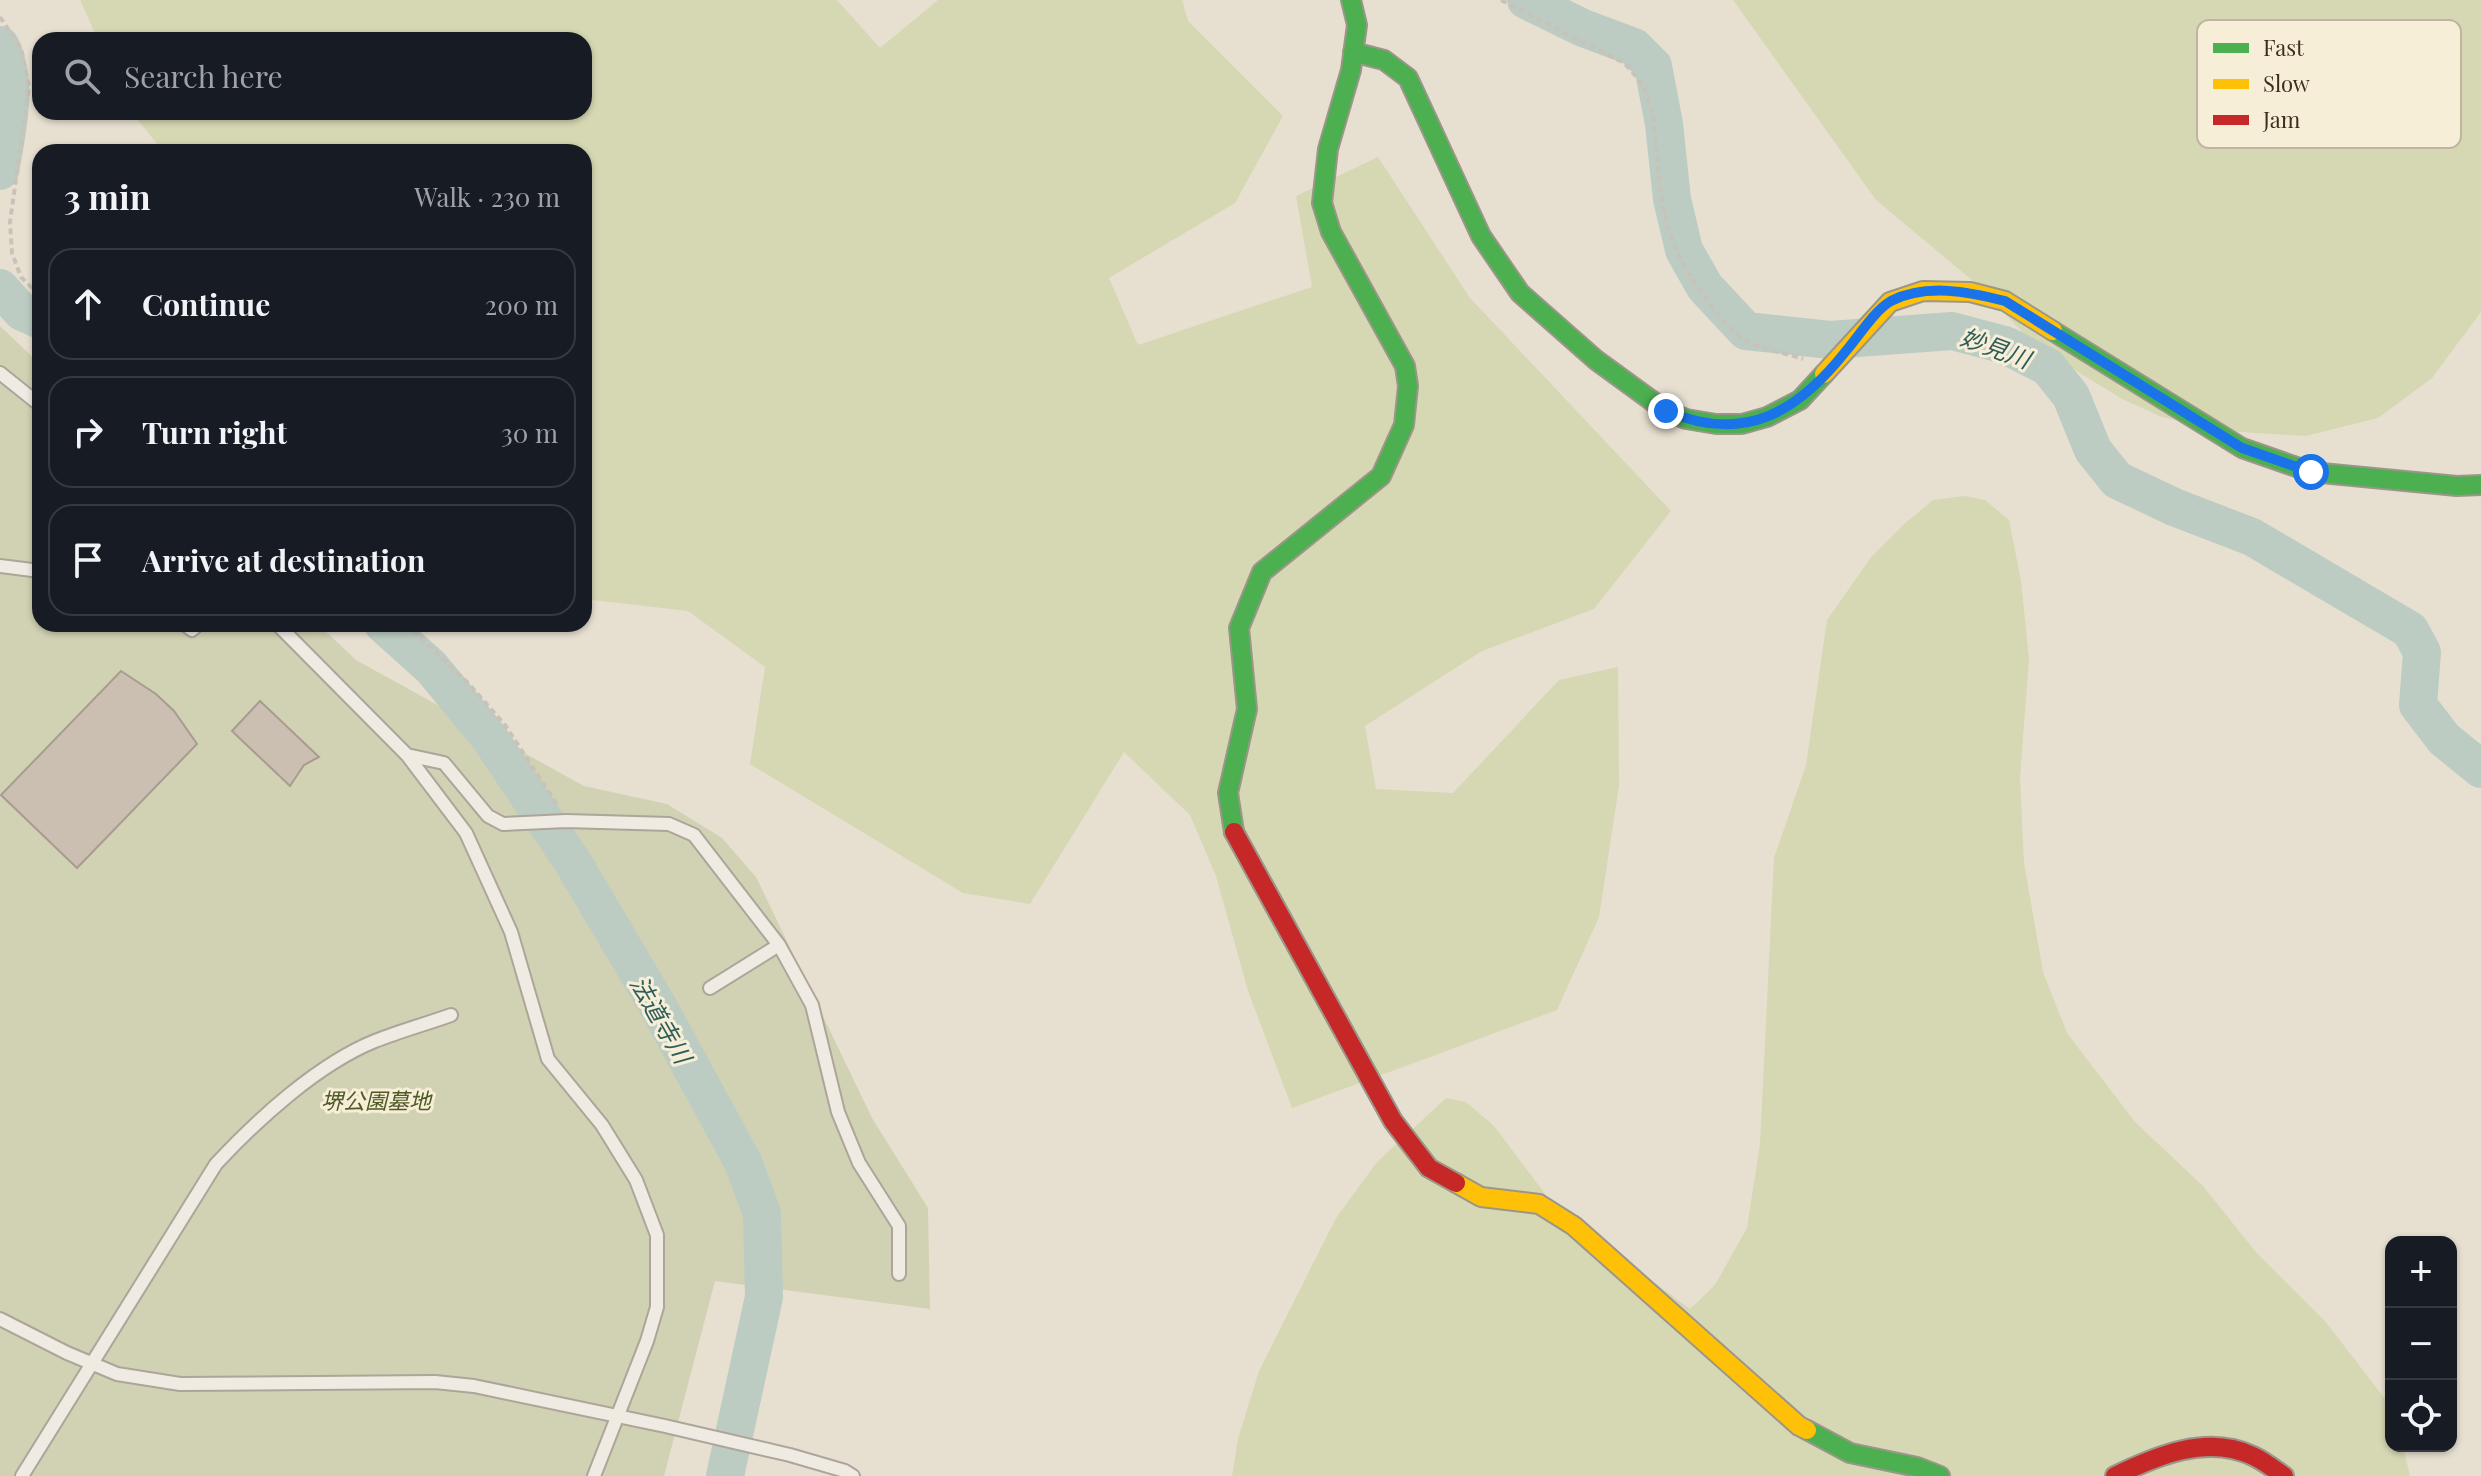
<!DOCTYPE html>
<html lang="en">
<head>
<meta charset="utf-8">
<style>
	:root { --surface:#171b24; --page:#20242c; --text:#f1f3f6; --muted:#9ea1a6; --line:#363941 }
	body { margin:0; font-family:"Playfair Display","Noto Sans JP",serif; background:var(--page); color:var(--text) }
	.controls { position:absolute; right:24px; bottom:24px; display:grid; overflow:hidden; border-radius:16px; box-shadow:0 2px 6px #0004 }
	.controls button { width:72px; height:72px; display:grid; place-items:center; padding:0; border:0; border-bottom:2px solid var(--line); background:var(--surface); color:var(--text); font:40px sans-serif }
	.stop { position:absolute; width:24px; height:24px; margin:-18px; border:6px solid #1a73e8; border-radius:50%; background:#fff }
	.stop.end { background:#1a73e8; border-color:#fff; box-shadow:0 2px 8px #0008 }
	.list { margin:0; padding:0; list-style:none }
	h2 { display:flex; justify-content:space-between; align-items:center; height:104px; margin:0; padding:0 32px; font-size:34px }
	h2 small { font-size:26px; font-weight:400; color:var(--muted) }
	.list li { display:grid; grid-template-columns:52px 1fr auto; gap:24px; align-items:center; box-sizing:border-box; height:112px; margin:0 16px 16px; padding:0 16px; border:2px solid var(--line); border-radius:24px }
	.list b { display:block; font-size:30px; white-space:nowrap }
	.list em { font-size:26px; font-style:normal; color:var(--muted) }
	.icon { flex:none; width:44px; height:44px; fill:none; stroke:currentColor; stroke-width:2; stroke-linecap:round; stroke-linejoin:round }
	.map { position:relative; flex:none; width:2481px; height:1476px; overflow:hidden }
	.search { position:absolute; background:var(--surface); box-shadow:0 2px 6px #0004; left:32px; top:32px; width:560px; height:88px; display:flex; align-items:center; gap:20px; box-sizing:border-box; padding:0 28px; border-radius:24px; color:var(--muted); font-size:30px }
	.panel { position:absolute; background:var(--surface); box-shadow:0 2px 6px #0004; left:32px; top:144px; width:560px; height:488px; border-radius:24px }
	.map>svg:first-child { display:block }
</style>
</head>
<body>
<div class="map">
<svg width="2481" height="1476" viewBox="0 0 2481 1476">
	<rect width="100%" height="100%" fill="#e7e0d1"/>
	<!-- green -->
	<path fill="#d6d7b3" d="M80,0H837L880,48L938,0H1182L1188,21L1283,116L1235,203L1109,278L1138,345L1312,287L1296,196L1378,157L1470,298L1671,511L1594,609L1482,651L1365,726L1376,789L1453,793L1559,680L1618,667L1619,786L1599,917L1557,1010L1292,1108L1248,991L1216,876L1190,815L1124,752L1030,904L963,893L750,764L765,667L688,611L593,600L584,603V152H164L131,112H584V40H98Z
		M1733,0H2481V312L2432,378L2378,418L2306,436L2225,431L2162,417L2122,399L2033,344L1979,286L1876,200Z
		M1965,496L1985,500L2009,520L2021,581L2029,658L2020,778L2024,863L2043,972L2067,1033L2135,1122L2203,1186L2255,1251L2324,1320L2356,1361L2391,1407V1446H2403L2410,1476H1232L1238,1439L1259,1371L1336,1218L1377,1162L1446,1098L1466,1102L1494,1126L1558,1211L1690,1309L1715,1285L1747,1228L1760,1144L1774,858L1806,765L1827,620L1872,556L1904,524L1933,500Z"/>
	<!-- cemetery -->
	<path fill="#d1d1b3" d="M0,326L40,364V624H318L356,660L584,786L667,804L722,838L756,877L872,1118L928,1208L930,1309L715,1281L664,1476H0Z"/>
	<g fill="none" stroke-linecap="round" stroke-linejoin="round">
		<!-- river -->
		<path stroke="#bcccc2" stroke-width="38" d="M1526,0L1583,28L1634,47L1653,66L1664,124L1672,199L1684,250L1705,287L1746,331L1830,340L1952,331L2005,345L2048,367L2071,396L2093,450L2117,480L2174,507L2252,537L2410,630L2422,652L2418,705L2444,739L2481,769
			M0,45C19,81 7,132 0,171
			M0,288L22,312L40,320
			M383,624L431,667L489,737L572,861L659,1008L744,1164L762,1214L764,1297L725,1476"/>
	</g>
	<!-- building -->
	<path fill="#cbbfb2" stroke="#a89c90" stroke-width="2" d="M121,671L156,694L174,711L197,744L77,868L1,795Z
		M260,701L319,757L304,765L290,786L232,731Z"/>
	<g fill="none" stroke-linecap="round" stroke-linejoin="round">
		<defs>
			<path id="lane" d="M0,373L40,405
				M0,566L40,571
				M184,624L192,630L199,624
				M277,624L407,755L466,833L511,932L548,1059L602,1125L636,1180L657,1235V1307L647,1341L594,1476
				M407,755L444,763L488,816L503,824L566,821L669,824L694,835L779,945L812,1005L838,1112L859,1163L899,1226V1274
				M710,988L779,945
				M0,1319L67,1353L117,1374L180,1384L435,1382L474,1386L665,1426L790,1455L845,1471L853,1476
				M22,1476L216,1164C258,1119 318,1064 375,1041C400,1031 426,1024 451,1015"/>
			<path id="fast" d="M1353,52L1384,60L1408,78L1481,236L1520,293L1596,360L1666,411L1686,419L1716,424H1742L1767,417L1800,400L1824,374
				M2053,331L2242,448L2311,472L2457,486L2481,485
				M1234,832L1228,793L1247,709L1239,628L1262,572L1381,476L1404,425L1408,386L1405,366L1331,232L1322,203L1328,149L1351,70L1357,25L1351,0
				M1807,1430L1850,1453L1917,1467L1940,1476"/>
			<path id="slow" d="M1824,374L1890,302L1923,291L1970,292L2005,301L2053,331
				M1456,1183L1481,1197L1539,1204L1574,1226L1799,1426L1807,1430"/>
			<path id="jam" d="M1234,832L1393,1121L1429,1168L1456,1183
				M2115,1476C2156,1456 2207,1434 2253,1456C2264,1461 2274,1469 2284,1476"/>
		</defs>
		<!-- lane casing -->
		<use href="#lane" stroke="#ada599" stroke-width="16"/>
		<!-- fast casing -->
		<use href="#fast" stroke="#9c958a" stroke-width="22"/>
		<!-- slow casing -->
		<use href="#slow" stroke="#9c958a" stroke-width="22"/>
		<!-- jam casing -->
		<use href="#jam" stroke="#9c958a" stroke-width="22"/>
		<!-- path -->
		<path stroke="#c8c2b9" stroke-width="4" stroke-dasharray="6 4" stroke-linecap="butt" d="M1501,0L1624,63C1655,94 1653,116 1657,158C1663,220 1669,249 1707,300C1718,316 1732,333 1750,343C1766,350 1786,353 1803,359
			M0,17L21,48L29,87L10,222L12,253L21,277L40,296
			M406,624L469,684L505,725L558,806"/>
		<!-- lane -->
		<use href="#lane" stroke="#efebe3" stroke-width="12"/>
		<!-- fast -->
		<use href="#fast" stroke="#4caf50" stroke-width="18"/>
		<!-- slow -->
		<use href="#slow" stroke="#ffc107" stroke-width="18"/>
		<!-- jam -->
		<use href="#jam" stroke="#c62828" stroke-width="18"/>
	</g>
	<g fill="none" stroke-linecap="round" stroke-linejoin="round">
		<!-- route -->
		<path stroke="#1a73e8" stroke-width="10" d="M1666,411C1744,444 1797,413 1846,351C1859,336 1874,311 1891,301C1927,283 1969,292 2005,301L2242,448L2311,472"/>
	</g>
	<g text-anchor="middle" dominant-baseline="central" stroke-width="6" stroke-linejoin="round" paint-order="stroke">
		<!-- park labels -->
		<g font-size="22" font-style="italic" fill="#4d5a26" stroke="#f7eed8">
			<text x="376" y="1100">堺公園墓地</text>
		</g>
		<!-- water labels -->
		<g font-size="24" font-style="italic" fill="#2f5d5a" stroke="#f7eed8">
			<text transform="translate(1996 347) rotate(20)">妙見川</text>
			<text transform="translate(662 1019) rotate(60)">法道寺川</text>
		</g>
	</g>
	<!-- legend -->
	<rect x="2197" y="20" width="264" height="128" rx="12" fill="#f7eed8" stroke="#bfb4a1" stroke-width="2"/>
	<rect x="2213" y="43" width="36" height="10" fill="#4caf50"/>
	<rect x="2213" y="79" width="36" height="10" fill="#ffc107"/>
	<rect x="2213" y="115" width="36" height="10" fill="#c62828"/>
	<g font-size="22" fill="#3d2e20">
		<text x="2263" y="56">Fast</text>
		<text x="2263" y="92">Slow</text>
		<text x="2263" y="128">Jam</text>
	</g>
</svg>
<div class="controls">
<button>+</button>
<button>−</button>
<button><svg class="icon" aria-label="locate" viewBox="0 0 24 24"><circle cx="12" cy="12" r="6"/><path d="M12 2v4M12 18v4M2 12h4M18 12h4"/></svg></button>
</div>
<div class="stop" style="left:2311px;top:472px"></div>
<div class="stop end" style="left:1666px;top:411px"></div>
<div class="search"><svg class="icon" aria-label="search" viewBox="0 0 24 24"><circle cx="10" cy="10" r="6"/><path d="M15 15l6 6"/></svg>Search here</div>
<section class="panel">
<h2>3 min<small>Walk · 230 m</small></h2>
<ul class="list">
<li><svg class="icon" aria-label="ahead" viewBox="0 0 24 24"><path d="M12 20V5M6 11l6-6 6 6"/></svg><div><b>Continue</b></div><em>200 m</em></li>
<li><svg class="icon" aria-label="right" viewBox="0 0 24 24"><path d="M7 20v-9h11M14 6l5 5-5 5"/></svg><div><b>Turn right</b></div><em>30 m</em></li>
<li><svg class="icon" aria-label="arrive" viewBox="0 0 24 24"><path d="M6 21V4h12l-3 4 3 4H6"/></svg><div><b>Arrive at destination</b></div></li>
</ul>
</section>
</div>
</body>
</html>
